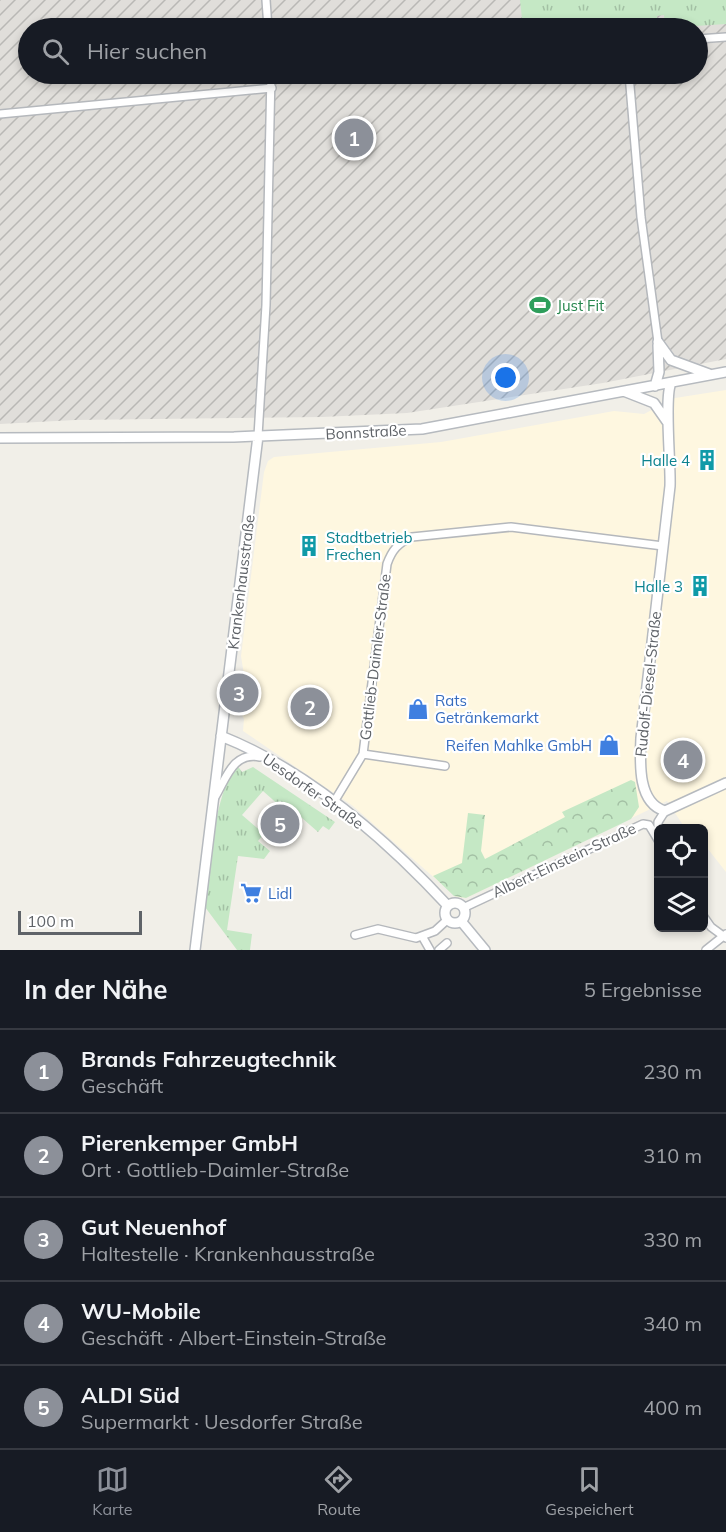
<!DOCTYPE html>
<html lang="de">
<head>
<meta charset="utf-8">
<style>
	:root { --surface:#171b24; --page:#242831; --text:#f1f3f6; --muted:#9ea1a6; --line:#363941; --accent:#8c9099 }
	body { margin:0; font-family:Mulish,sans-serif; background:var(--page); color:var(--text) }
	.controls { position:absolute; right:18px; bottom:18px; display:grid; overflow:hidden; border-radius:9px; box-shadow:0 3px 9px #0003 }
	.controls button { width:54px; height:54px; display:grid; place-items:center; padding:0; border:0; border-bottom:2px solid var(--line); background:var(--surface); color:var(--text); font:30px sans-serif }
	.scale { position:absolute; left:18px; bottom:15px; width:124px; box-sizing:border-box; padding-left:6px; border:3px solid #5f6368; border-top:0; font-size:16px; line-height:21px; white-space:nowrap; color:#5f6368; -webkit-text-stroke:4px #fff; paint-order:stroke }
	.you { position:absolute; left:506px; top:378px; width:21px; height:21px; margin:-15px; border:4px solid #fff; border-radius:50%; background:#1a73e8; box-shadow:0 0 0 9px #1a73e833 }
	.badge { display:grid; place-items:center; width:39px; height:39px; border-radius:50%; background:var(--accent); color:#fff; font-size:20px; font-weight:700 }
	.pin { position:absolute; translate:-50% -50%; border:3px solid #fff; box-shadow:0 2px 6px #0006 }
	.list { margin:0; padding:0; list-style:none }
	h2 { display:flex; justify-content:space-between; align-items:center; height:78px; margin:0; padding:0 24px; font-size:26px }
	h2 small { font-size:20px; font-weight:400; color:var(--muted) }
	.list li { display:grid; grid-template-columns:39px 1fr auto; gap:18px; align-items:center; box-sizing:border-box; height:84px; padding:0 24px; border-top:2px solid var(--line) }
	.list b { display:block; font-size:22px; white-space:nowrap }
	.list p { margin:0; font-size:20px; white-space:nowrap; color:var(--muted) }
	.list em { font-size:20px; font-style:normal; color:var(--muted) }
	.icon { flex:none; width:33px; height:33px; fill:none; stroke:currentColor; stroke-width:2; stroke-linecap:round; stroke-linejoin:round }
	.map { position:relative; flex:none; width:726px; height:950px; overflow:hidden }
	.search { position:absolute; background:var(--surface); box-shadow:0 3px 9px #0003; left:18px; right:18px; top:18px; height:66px; display:flex; align-items:center; gap:15px; box-sizing:border-box; padding:0 21px; border-radius:33px; color:var(--muted); font-size:22px }
	.sheet { height:498px; background:var(--surface) }
	nav { display:flex; justify-content:space-around; align-items:center; box-sizing:border-box; height:84px; border-top:2px solid var(--line); background:var(--surface); font-size:16px; color:var(--muted) }
	nav a { display:grid; justify-items:center; gap:3px }
	nav .on { color:var(--accent) }
	.map>svg:first-child { display:block }
</style>
</head>
<body>
<div class="map">
<svg width="726" height="950" viewBox="0 0 726 950">
	<defs>
		<pattern id="industrial-furrows" width="10" height="10" patternUnits="userSpaceOnUse" patternTransform="scale(1.5)"><rect width="10" height="10" fill="#e0deda"/><path d="M-1 1l2-2M0 10L10 0M9 11l2-2" fill="none" stroke="#b9b8b5"/></pattern>
		<pattern id="grass-tufts" width="24" height="20" patternUnits="userSpaceOnUse" patternTransform="scale(1.5)"><rect width="24" height="20" fill="#c5e8c5"/><path d="M3 7l-1-3M5 7V3M7 7l1-3M15 17l-1-3M17 17v-4M19 17l1-3" fill="none" stroke="#a3c0a4"/></pattern>
		<pattern id="forest-crowns" width="20" height="18" patternUnits="userSpaceOnUse" patternTransform="scale(1.5)"><rect width="20" height="18" fill="#c5e8c5"/><path d="M2 6a3 3 0 1 1 6 0M12 15a3 3 0 1 1 6 0" fill="none" stroke="#a3c0a4"/></pattern>
	</defs>
	<rect width="100%" height="100%" fill="#f1efe8"/>
	<!-- commercial -->
	<path fill="#fef7e0" d="M726,390V872L704,844V828H685L667,801L466,898L456,897L353,806L243,731L244,719L240,711L244,675L241,656L264,472L268,461L274,457L441,442L614,411L644,414L675,398Z"/>
	<!-- industrial -->
	<path fill="url(#industrial-furrows)" fill-rule="evenodd" d="M0,0H726V359L603,383L407,413L322,417L75,420L0,424ZM28,28H698V74H28Z"/>
	<!-- grass -->
	<path fill="url(#grass-tufts)" d="M520,0H726V24L665,28L664,15L657,16L658,28H523Z
		M237,765L242,772L253,767L335,822L329,830L323,826L318,832L294,811L290,815L263,791L242,815L264,834L258,841L270,851L264,859L238,856L227,930L252,934L250,950H237L205,907C209,870 214,793 237,765Z"/>
	<!-- forest -->
	<path fill="url(#forest-crowns)" d="M631,780L635,782L639,807L631,819L466,898L454,896L433,876L462,863L468,813L485,815L481,851L485,859L565,817L562,812Z"/>
	<g fill="none" stroke-linecap="round" stroke-linejoin="round">
		<defs>
			<path id="street" d="M266,0L268,28
				M698,39L726,37
				M271,74H281
				M629,74L641,217L658,342
				M0,114L272,88
				M258,436L266,305L271,74
				M363,754L445,766
				M215,797C226,779 233,751 260,757
				M334,802L363,754L387,564C392,550 398,543 412,537L511,527L663,546
				M658,834V822L665,811
				M463,908L643,824L649,825L658,840
				M704,917L711,927L726,938
				M355,935L378,929L416,938L435,931L447,920
				M422,936L430,950
				M439,950L447,943
				M706,950L726,934"/>
			<path id="secondary" d="M658,342L671,360L709,374
				M671,383C664,397 671,464 670,486L641,738C640,761 637,803 665,811L726,783
				M655,386L659,372L658,345
				M626,392L654,403L668,423
				M0,438L234,437L422,429L726,372
				M221,736C309,771 385,838 448,906
				M445 913a10 10 0 1 1 20 0a10 10 0 1 1-20 0Z
				M461,921L485,950
				M195,950L258,436"/>
		</defs>
		<!-- street casing -->
		<use href="#street" stroke="#b5b8bc" stroke-width="10"/>
		<!-- secondary casing -->
		<use href="#secondary" stroke="#b6babf" stroke-width="12"/>
		<!-- street -->
		<use href="#street" stroke="#fff" stroke-width="7"/>
		<!-- secondary -->
		<use href="#secondary" stroke="#fff" stroke-width="9"/>
	</g>
	<!-- icons -->
	<defs>
		<symbol id="stadium-bare" viewBox="-9 -9 18 18"><path d="M0-5a6.5 5 0 1 0 0 10a6.5 5 0 1 0 0-10ZM-3.5-1.8h7v3.6h-7Z" fill="#2e9e5b" stroke="#fff" stroke-width="2.5" paint-order="stroke"/></symbol>
		<symbol id="building-bare" viewBox="-9 -9 18 18"><path d="M-4-6H4V6H1V3H-1V6H-4ZM-2.5-4.3h1.7v1.8h-1.7ZM.8-4.3h1.7v1.8H.8ZM-2.5-1h1.7V.8h-1.7ZM.8-1h1.7V.8H.8Z" fill="#0f9aa8" stroke="#fff" stroke-width="2.5" paint-order="stroke"/></symbol>
		<symbol id="shop-bare" viewBox="-9 -9 18 18"><path d="M-5-2.5h2.3a2.7 3.5 0 0 1 5.4 0H5L5.5 6h-11ZM-1.5-2.5h3a1.5 2.3 0 0 0-3 0Z" fill="#3f7fe0" stroke="#fff" stroke-width="2.5" paint-order="stroke"/></symbol>
		<symbol id="supermarket-bare" viewBox="-9 -9 18 18"><path d="M-6-5.5h2.5l.6 2H6L4.5 2H-2.5L-4.4-4H-6ZM-1.5 3.2a1.3 1.3 0 1 0 .1 0ZM3 3.2a1.3 1.3 0 1 0 .1 0Z" fill="#3f7fe0" stroke="#fff" stroke-width="2.5" paint-order="stroke"/></symbol>
	</defs>
	<g fill-rule="evenodd">
		<use href="#stadium-bare" x="525" y="290" width="30" height="30"/>
		<use href="#building-bare" x="692" y="445" width="30" height="30"/>
		<use href="#building-bare" x="294" y="531" width="30" height="30"/>
		<use href="#building-bare" x="685" y="571" width="30" height="30"/>
		<use href="#shop-bare" x="403" y="694" width="30" height="30"/>
		<use href="#shop-bare" x="594" y="730" width="30" height="30"/>
		<use href="#supermarket-bare" x="236" y="878" width="30" height="30"/>
	</g>
	<g text-anchor="middle" dominant-baseline="central" stroke-width="4.5" stroke-linejoin="round" paint-order="stroke">
		<!-- leisure labels -->
		<g font-size="15" fill="#27864d" stroke="#fff" text-anchor="start">
			<text x="557" y="305">Just Fit</text>
		</g>
		<!-- street labels -->
		<g font-size="15" fill="#5f6368" stroke="#fff">
			<text transform="translate(366 432) rotate(-3)">Bonnstraße</text>
			<text transform="translate(241 582) rotate(-83)">Krankenhausstraße</text>
			<text transform="translate(375 657) rotate(-83)">Gottlieb-Daimler-Straße</text>
			<text transform="translate(648 684) rotate(-84)">Rudolf-Diesel-Straße</text>
			<text transform="translate(313 791) rotate(35)">Uesdorfer Straße</text>
			<text transform="translate(564 860) rotate(-25)">Albert-Einstein-Straße</text>
		</g>
		<!-- culture labels -->
		<g font-size="15" fill="#0d838f" stroke="#fff" text-anchor="end">
			<text x="690" y="460">Halle 4</text>
			<text x="326" y="537" text-anchor="start">Stadtbetrieb<tspan x="326" dy="17">Frechen</tspan></text>
			<text x="683" y="586">Halle 3</text>
		</g>
		<!-- shop labels -->
		<g font-size="15" fill="#366cbe" stroke="#fff" text-anchor="start">
			<text x="435" y="700">Rats<tspan x="435" dy="17">Getränkemarkt</tspan></text>
			<text x="592" y="745" text-anchor="end">Reifen Mahlke GmbH</text>
			<text x="268" y="893">Lidl</text>
		</g>
	</g>
</svg>
<div class="controls">
<button><svg class="icon" aria-label="locate" viewBox="0 0 24 24"><circle cx="12" cy="12" r="6"/><path d="M12 2v4M12 18v4M2 12h4M18 12h4"/></svg></button>
<button><svg class="icon" aria-label="layers" viewBox="0 0 24 24"><path d="M12 4l9 5-9 5-9-5zM3 14l9 5 9-5"/></svg></button>
</div>
<div class="scale">100 m</div>
<div class="you"></div>
<div class="pin badge" style="left:354px;top:138px">1</div>
<div class="pin badge" style="left:310px;top:707px">2</div>
<div class="pin badge" style="left:239px;top:693px">3</div>
<div class="pin badge" style="left:683px;top:760px">4</div>
<div class="pin badge" style="left:280px;top:824px">5</div>
<div class="search"><svg class="icon" aria-label="search" viewBox="0 0 24 24"><circle cx="10" cy="10" r="6"/><path d="M15 15l6 6"/></svg>Hier suchen</div>
</div>
<section class="sheet">
<h2>In der Nähe<small>5 Ergebnisse</small></h2>
<ul class="list">
<li><span class="badge">1</span><div><b>Brands Fahrzeugtechnik</b><p>Geschäft</p></div><em>230 m</em></li>
<li><span class="badge">2</span><div><b>Pierenkemper GmbH</b><p>Ort · Gottlieb-Daimler-Straße</p></div><em>310 m</em></li>
<li><span class="badge">3</span><div><b>Gut Neuenhof</b><p>Haltestelle · Krankenhausstraße</p></div><em>330 m</em></li>
<li><span class="badge">4</span><div><b>WU-Mobile</b><p>Geschäft · Albert-Einstein-Straße</p></div><em>340 m</em></li>
<li><span class="badge">5</span><div><b>ALDI Süd</b><p>Supermarkt · Uesdorfer Straße</p></div><em>400 m</em></li>
</ul>
</section>
<nav>
<a class="on"><svg class="icon" aria-label="map" viewBox="0 0 24 24"><path d="M3 6l6-2 6 2 6-2v14l-6 2-6-2-6 2zM9 4v14M15 6v14"/></svg>Karte</a>
<a><svg class="icon" aria-label="directions" viewBox="0 0 24 24"><path d="M12 3l9 9-9 9-9-9zM9 14v-3h6M13 9l2 2-2 2"/></svg>Route</a>
<a><svg class="icon" aria-label="saved" viewBox="0 0 24 24"><path d="M7 4h10v16l-5-4-5 4z"/></svg>Gespeichert</a>
</nav>
</body>
</html>
